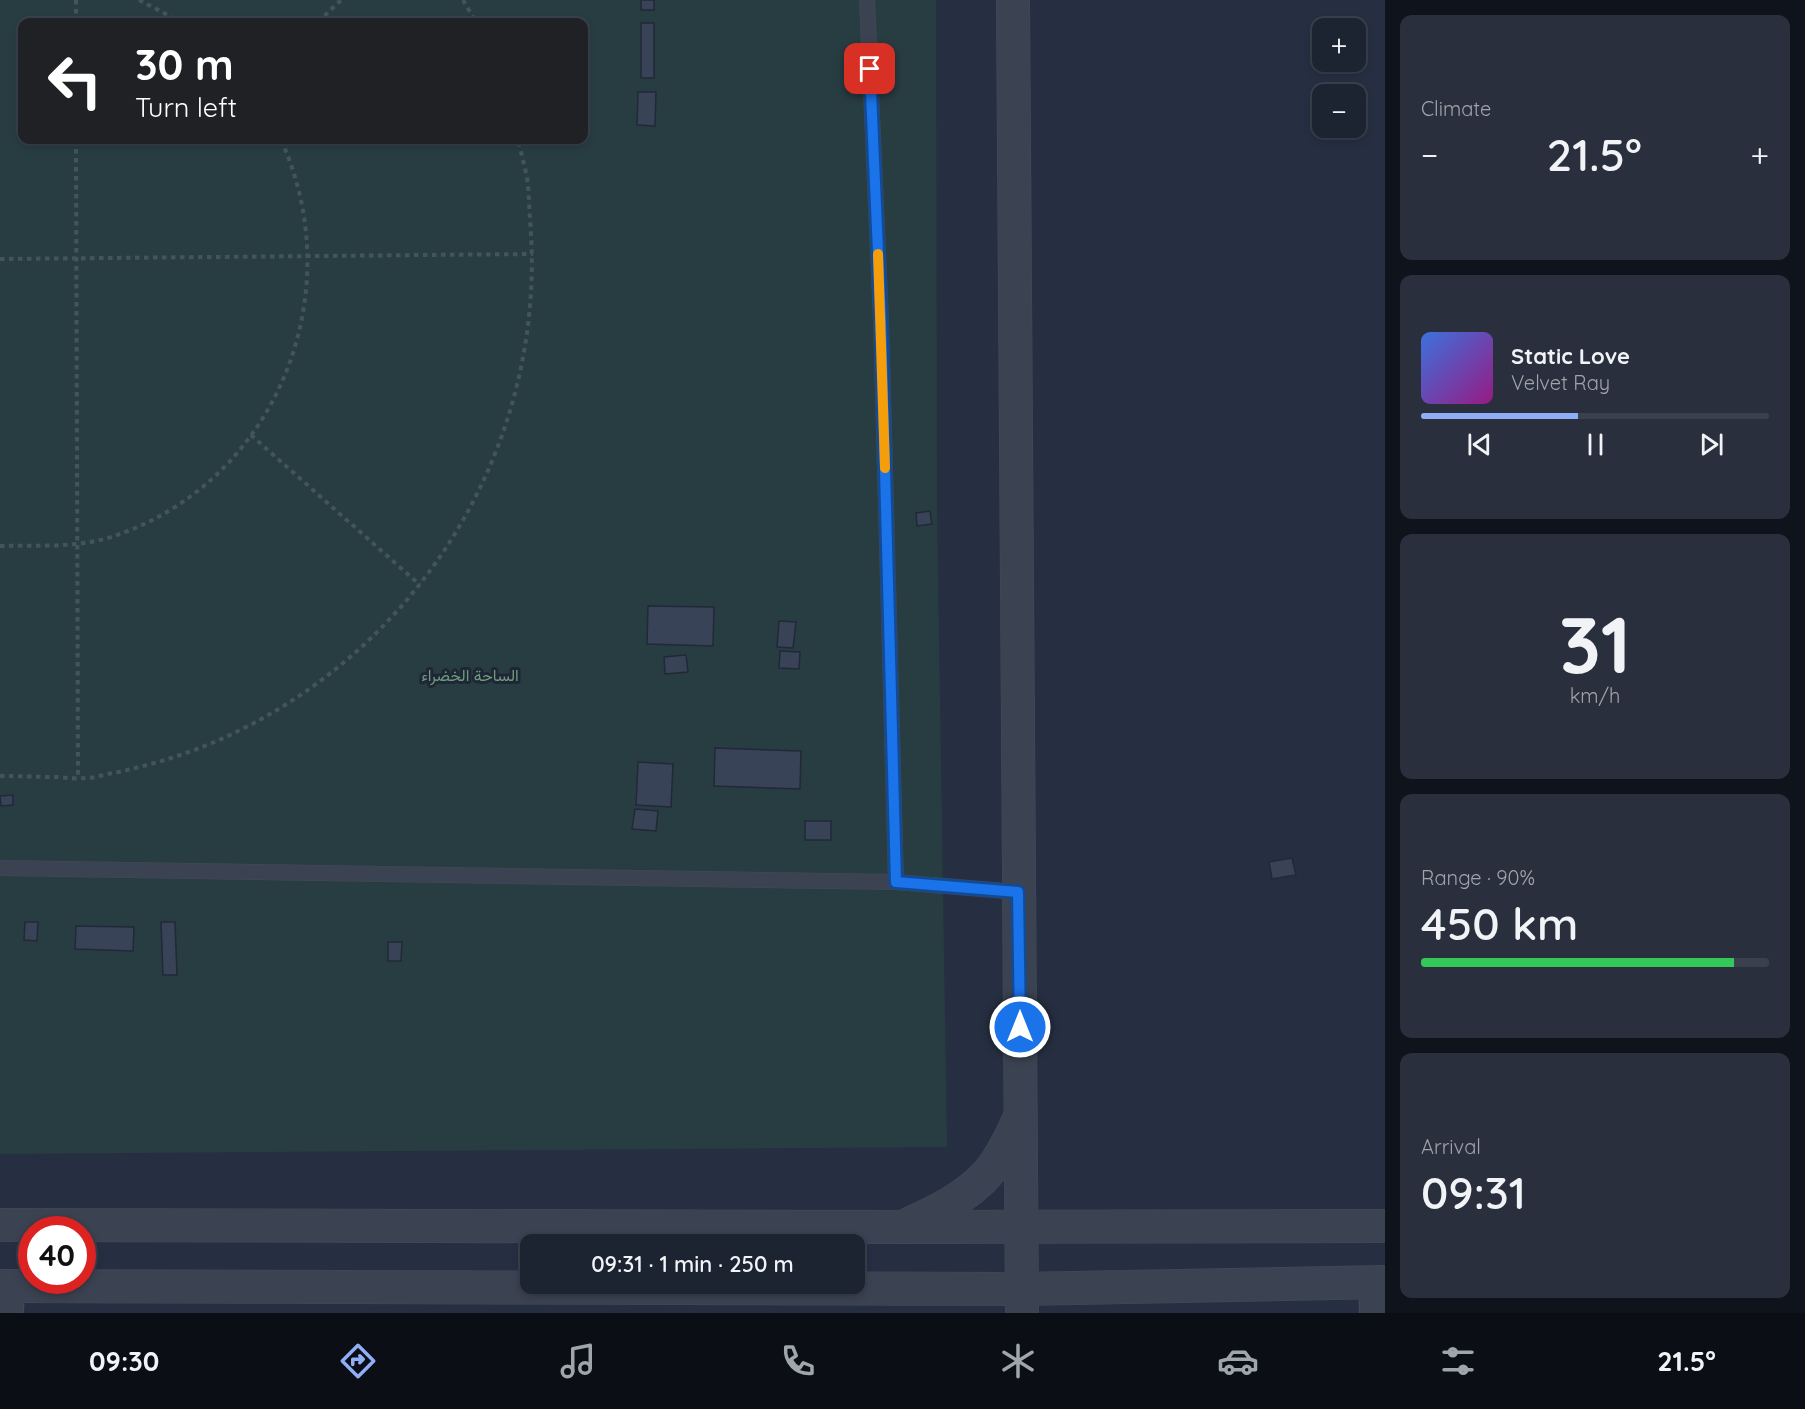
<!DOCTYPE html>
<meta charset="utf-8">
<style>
body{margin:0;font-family:Quicksand,Vazirmatn,sans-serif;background:#292f3d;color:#f1f3f6;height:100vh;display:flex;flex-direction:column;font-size:22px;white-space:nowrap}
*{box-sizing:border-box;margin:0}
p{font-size:20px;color:#a0a4ab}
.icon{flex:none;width:33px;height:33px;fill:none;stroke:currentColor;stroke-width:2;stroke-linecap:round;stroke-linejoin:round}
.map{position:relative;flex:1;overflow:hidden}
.panel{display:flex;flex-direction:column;gap:15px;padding:15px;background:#0f131b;width:420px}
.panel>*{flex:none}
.top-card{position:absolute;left:18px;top:18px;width:570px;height:126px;border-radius:12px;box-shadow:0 3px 9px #0003,0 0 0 2px #3a404d;background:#202124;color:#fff;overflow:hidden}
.fabs{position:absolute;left:1312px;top:18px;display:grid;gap:12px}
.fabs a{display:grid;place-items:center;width:54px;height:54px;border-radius:12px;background:#1c2331;box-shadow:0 3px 9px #0003,0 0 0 2px #3a404d;font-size:30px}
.speed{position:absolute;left:18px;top:1216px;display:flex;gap:12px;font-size:30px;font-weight:700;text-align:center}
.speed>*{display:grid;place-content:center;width:78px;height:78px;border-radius:50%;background:#1c2331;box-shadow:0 3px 9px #0003,0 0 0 2px #3a404d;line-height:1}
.speed .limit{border:9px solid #d22;background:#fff;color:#111}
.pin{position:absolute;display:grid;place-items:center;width:51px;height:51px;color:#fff;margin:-26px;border-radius:12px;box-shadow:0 3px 9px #0006}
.me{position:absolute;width:66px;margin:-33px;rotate:0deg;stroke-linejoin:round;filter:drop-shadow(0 0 4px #0008)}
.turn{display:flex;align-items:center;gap:21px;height:126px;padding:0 18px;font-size:27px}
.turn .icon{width:78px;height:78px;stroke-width:2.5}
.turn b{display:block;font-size:42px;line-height:51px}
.big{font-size:45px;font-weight:600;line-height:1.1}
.panel .widget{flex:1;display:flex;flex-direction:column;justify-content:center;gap:9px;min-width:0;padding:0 21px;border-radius:12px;background:#292f3d}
.panel .dial{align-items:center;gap:0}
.dial b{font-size:78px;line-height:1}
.song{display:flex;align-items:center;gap:18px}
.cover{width:72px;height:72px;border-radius:9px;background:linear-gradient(135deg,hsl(220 70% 55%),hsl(310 70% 35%))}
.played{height:6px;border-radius:3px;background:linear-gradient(90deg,#90aef7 45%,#3a404d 45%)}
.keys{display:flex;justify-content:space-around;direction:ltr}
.heat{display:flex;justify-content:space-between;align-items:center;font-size:33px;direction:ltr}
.charge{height:9px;border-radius:4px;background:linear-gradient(90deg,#34c759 90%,#3a404d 0)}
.trip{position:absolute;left:520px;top:1234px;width:345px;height:60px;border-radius:12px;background:#1c2331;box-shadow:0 3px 9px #0003,0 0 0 2px #3a404d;font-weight:600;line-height:60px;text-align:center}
.menu{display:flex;height:96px;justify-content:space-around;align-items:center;background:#0b0e14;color:#a0a4ab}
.menu .icon{width:42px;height:42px}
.menu .on{color:#90aef7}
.menu b{font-size:27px;color:#f1f3f6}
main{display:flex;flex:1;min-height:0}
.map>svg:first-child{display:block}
.green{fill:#283d42;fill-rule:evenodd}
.building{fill:#384357;stroke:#212938;stroke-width:1.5}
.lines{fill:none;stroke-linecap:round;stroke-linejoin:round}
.service-casing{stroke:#444b5a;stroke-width:16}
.minor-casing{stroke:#444b5a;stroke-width:32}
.tertiary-casing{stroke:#444b5a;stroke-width:34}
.path{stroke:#42565a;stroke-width:4;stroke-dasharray:4.5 4.5;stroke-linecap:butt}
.service{stroke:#3b4251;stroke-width:15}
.minor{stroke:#3b4251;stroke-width:30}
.tertiary{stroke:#3b4251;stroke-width:33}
.route-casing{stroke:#114b97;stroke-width:15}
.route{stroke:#1a73e8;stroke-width:10}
.slow{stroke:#f59e0b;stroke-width:10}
.labels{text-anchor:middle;stroke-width:6;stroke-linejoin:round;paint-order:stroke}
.park-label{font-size:16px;fill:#6f9c7d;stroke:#1f2736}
</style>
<main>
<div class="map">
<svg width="1385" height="1313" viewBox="0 0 1385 1313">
<rect width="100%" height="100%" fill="#262f41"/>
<path class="green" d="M 0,0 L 936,0 L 937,514 L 947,1147 L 0,1154 ZM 22,22 L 584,22 L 584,140 L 22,140 Z"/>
<g class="building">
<rect x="641" y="0" width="13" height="10"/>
<rect x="641" y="23" width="13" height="55"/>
<path d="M 638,92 L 656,92 L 655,126 L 637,125 Z"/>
<path d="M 930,511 L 932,524 L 917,526 L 916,513 Z"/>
<path d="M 648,606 L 714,607 L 713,646 L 647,644 Z"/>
<path d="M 779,621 L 796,622 L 793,648 L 777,647 Z"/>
<path d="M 780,651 L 800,652 L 799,669 L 779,668 Z"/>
<path d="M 686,655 L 688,672 L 665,674 L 664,657 Z"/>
<path d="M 715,748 L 801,751 L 800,789 L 714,786 Z"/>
<path d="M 638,762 L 673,764 L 671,807 L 636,805 Z"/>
<path d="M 13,795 L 13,805 L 1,806 L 0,796 Z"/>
<path d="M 635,809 L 658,811 L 656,831 L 632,829 Z"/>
<rect x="805" y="821" width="26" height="19"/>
<path d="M 1292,858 L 1296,875 L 1272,879 L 1269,862 Z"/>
<path d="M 25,922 L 38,922 L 37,941 L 24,940 Z"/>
<path d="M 161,922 L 175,922 L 177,975 L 163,975 Z"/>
<path d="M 76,926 L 134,927 L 133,951 L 75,949 Z"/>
<path d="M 388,942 L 402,942 L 401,961 L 388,961 Z"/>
</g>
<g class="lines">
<defs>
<g id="service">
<path d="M 867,0 L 881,320 L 896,882"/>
<path d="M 0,868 L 896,882 L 1019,892"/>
</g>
<g id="minor">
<path d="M 1374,1282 L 1375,1313"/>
<path d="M 8,1313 L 9,1286"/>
</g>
<g id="tertiary">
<path d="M 1013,0 L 1022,1313"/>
<path d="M 909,1224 C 937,1211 967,1197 988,1173 C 1001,1158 1010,1139 1018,1121"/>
<path d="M 0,1225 L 904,1227 L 1385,1226"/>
<path d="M 0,1286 L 1021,1289 L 1385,1282"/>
</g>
</defs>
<use href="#service" class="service-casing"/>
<use href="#minor" class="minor-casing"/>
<use href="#tertiary" class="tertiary-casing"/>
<g class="path">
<path d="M 76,0 L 76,22"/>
<path d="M 139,0 L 164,13 L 179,22"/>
<path d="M 463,0 L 476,22"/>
<path d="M 318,22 L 341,0"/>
<path d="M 76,140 L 78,778"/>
<path d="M 0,259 L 533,254"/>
<path d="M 251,435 L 420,585"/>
<path d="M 0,546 C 36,545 73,548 108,538 C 275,486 352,295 281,140"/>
<path d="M 0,776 C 19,776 38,777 57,777 C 67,778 77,779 86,778 C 96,778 105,774 114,773 C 155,764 195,752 232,734 C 428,641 548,436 530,220 C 529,206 529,191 527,177 C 524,164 521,152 518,140"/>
</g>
<use href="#service" class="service"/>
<use href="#minor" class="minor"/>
<use href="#tertiary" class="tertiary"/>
</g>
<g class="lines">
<defs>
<path id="route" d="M 870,69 L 881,320 L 896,882 L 1018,892 L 1020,1027"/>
</defs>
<use href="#route" class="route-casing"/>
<use href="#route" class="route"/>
<path class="slow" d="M 878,254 L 885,468"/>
</g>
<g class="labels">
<g class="park-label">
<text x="470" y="681">الساحة الخضراء</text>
</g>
</g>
</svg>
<div class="fabs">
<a>+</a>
<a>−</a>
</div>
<div class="speed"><div class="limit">40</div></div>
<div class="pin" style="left:870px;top:69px;background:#d93025"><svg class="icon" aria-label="arrive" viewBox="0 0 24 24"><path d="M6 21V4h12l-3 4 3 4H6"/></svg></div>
<svg class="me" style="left:1020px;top:1027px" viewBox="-20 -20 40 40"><circle r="17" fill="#1a73e8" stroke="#fff" stroke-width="3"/><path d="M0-11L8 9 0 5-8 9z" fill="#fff"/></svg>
<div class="trip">09:31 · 1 min · 250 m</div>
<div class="top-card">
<div class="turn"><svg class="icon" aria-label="left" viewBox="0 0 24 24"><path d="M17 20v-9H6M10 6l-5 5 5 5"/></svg><div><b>30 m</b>Turn left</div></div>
</div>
</div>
<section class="panel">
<div class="widget"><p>Climate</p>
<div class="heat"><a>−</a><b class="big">21.5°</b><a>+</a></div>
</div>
<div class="widget">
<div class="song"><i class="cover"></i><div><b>Static Love</b><p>Velvet Ray</p></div></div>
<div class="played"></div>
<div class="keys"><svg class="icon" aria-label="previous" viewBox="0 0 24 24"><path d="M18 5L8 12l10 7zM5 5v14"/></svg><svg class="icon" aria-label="pause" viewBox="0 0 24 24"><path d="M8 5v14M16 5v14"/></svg><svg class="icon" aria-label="next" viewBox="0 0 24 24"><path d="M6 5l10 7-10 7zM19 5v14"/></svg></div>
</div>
<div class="widget dial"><b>31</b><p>km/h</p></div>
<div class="widget"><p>Range · 90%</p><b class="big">450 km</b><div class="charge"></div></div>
<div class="widget"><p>Arrival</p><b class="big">09:31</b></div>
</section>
</main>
<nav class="menu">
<b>09:30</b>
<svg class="icon on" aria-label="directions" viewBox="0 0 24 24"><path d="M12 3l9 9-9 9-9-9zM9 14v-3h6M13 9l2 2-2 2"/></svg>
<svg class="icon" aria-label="music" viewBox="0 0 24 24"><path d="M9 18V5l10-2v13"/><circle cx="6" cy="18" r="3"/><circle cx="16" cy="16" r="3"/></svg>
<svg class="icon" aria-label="phone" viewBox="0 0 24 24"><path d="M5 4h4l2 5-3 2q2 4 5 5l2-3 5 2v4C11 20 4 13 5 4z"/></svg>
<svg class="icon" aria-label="climate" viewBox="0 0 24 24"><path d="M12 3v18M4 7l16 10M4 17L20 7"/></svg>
<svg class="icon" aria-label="car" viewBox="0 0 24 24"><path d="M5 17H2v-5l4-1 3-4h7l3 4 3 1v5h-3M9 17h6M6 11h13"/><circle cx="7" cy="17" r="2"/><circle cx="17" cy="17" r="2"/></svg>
<svg class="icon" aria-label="filters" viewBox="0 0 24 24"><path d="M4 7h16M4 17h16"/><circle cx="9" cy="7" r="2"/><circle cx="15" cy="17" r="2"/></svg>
<b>21.5°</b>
</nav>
